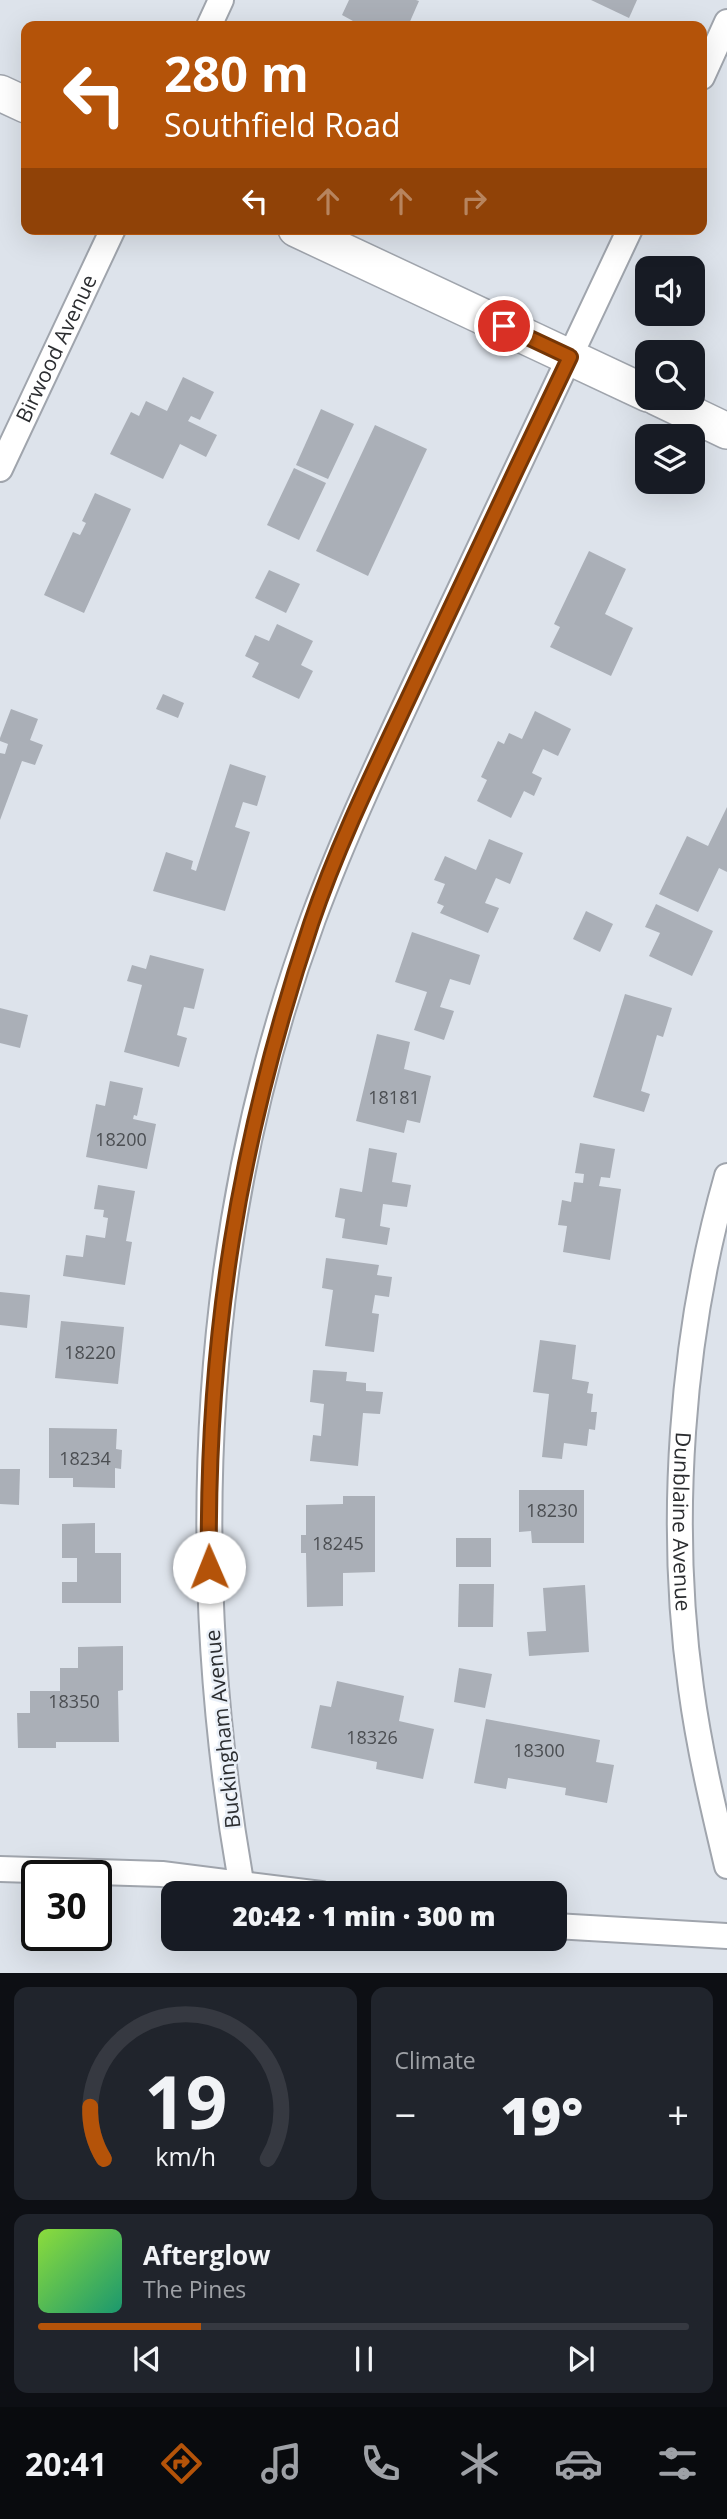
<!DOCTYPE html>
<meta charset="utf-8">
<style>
body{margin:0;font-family:"Open Sans",sans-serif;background:#20242c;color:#f1f3f6;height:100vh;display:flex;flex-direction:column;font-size:26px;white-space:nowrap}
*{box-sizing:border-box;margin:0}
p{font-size:23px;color:#9ea1a6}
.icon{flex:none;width:38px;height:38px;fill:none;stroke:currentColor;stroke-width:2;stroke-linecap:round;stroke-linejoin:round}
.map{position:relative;height:1973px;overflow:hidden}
.panel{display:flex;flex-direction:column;gap:14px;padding:14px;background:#0d0f14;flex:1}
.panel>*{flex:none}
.banner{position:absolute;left:21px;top:21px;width:686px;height:214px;border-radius:14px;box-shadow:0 7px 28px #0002;background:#b45309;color:#fff;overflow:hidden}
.tools{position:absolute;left:635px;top:256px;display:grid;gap:14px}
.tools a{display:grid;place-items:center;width:70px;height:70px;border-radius:14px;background:#171b24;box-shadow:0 7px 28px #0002;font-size:35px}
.speed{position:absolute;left:21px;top:1860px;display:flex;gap:14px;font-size:35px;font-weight:700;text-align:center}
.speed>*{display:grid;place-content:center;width:91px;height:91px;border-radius:50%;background:#171b24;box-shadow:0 7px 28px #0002;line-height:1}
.speed .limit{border:4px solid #111;border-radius:10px;background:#fff;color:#111}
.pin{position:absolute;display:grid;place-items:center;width:60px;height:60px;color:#fff;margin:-30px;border:4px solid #fff;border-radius:50%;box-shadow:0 2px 7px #0007}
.me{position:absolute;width:77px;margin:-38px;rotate:359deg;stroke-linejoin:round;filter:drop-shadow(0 0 5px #0008)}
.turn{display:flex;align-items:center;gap:24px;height:147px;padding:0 28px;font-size:32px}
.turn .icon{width:91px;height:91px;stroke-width:2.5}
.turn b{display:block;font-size:49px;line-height:60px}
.lanes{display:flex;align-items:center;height:66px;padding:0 28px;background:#0003;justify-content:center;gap:35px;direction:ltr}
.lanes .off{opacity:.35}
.big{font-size:52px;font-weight:800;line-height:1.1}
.panel .widget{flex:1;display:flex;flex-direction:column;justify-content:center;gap:10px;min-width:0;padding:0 24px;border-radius:14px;background:#20242c}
.panel .dial{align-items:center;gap:0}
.dial svg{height:182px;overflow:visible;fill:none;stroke:#363941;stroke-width:7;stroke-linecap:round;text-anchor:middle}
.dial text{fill:#f1f3f6;stroke:none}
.song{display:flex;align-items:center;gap:21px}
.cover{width:84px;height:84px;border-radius:10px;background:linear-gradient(135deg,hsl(90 70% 55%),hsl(160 70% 35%))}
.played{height:7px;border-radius:4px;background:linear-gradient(90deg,#b45309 25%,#363941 25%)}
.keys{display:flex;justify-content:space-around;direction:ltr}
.heat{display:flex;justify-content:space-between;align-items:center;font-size:38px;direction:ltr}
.panel .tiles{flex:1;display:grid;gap:14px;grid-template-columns:1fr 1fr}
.widget:last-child{grid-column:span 2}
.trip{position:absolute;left:161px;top:1881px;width:406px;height:70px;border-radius:14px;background:#171b24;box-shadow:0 7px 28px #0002;font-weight:800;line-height:70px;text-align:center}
.tab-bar{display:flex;height:112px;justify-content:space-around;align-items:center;background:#090b0e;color:#9ea1a6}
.tab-bar .icon{width:49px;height:49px}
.tab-bar .selected{color:#b45309}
.tab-bar b{font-size:32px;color:#f1f3f6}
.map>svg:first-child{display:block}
.building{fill:#aaafb7}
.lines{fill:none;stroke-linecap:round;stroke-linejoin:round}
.street-casing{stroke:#a0a5ad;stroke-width:28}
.secondary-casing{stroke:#a0a5ad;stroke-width:38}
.street{stroke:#fff;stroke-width:24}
.secondary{stroke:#fff;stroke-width:35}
.route-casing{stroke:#753606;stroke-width:18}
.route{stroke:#b45309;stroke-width:12}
.labels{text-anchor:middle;stroke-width:5;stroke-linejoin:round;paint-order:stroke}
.number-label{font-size:18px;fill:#4b4e52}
.street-label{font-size:21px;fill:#2b2d30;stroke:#eaf0f8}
</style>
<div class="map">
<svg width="727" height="1973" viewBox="0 0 727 1973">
<rect width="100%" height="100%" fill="#dde3eb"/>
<g class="building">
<path d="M 349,0 L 416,0 L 419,1 L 408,26 L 350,26 L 353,21 L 342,15 Z"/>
<path d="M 591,0 L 637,0 L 629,18 Z"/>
<path d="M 183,377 L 214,392 L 200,420 L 191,416 L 188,421 L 217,435 L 206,457 L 180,444 L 163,479 L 110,454 L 131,412 L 139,416 L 146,401 L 167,411 Z"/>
<path d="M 321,409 L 354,424 L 328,479 L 296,465 Z"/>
<path d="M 375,425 L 427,449 L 368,576 L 316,551 Z"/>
<path d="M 294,468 L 326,483 L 299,540 L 267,525 Z"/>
<path d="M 95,493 L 131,509 L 84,613 L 44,595 L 73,532 L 80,535 L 86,523 L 82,521 Z"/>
<path d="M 589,551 L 626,569 L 605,614 L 633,628 L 611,676 L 550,647 L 560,627 L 554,624 Z"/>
<path d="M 269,570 L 300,584 L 286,613 L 255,598 Z"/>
<path d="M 277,624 L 313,641 L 301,665 L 313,671 L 299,699 L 252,677 L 259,663 L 245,656 L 255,635 L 269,641 Z"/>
<path d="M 163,694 L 184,703 L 178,718 L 156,709 Z"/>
<path d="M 11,709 L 38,719 L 30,740 L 43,745 L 35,765 L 22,761 L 0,820 L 0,753 L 5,754 L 8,744 L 0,741 L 0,738 Z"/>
<path d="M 535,711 L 571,729 L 558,756 L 543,749 L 532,773 L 542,778 L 534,796 L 524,791 L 511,818 L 477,801 L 487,780 L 481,777 L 498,741 L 504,744 L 509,733 L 522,739 Z"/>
<path d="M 230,764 L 266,776 L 257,806 L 243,802 L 235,827 L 250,832 L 225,911 L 153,891 L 166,852 L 193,861 L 191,869 L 196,871 Z"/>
<path d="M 727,807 L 727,872 L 719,868 L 698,912 L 659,894 L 687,836 L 708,846 Z"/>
<path d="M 489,839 L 523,853 L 510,884 L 496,878 L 485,903 L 499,908 L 488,933 L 440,913 L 444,906 L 437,903 L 445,884 L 434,880 L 445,856 L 476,870 Z"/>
<path d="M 656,904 L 713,931 L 692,976 L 649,956 L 660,933 L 645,927 Z"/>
<path d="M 586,911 L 613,924 L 600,952 L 573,939 Z"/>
<path d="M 412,932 L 480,955 L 470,985 L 450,979 L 440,1007 L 454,1011 L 444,1040 L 414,1030 L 427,992 L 395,982 Z"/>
<path d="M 150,955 L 204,969 L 194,1009 L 184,1007 L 177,1035 L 187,1038 L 179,1067 L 124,1052 L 142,985 L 127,981 L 132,965 L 146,969 Z"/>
<path d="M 625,994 L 672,1008 L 663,1037 L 657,1035 L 641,1091 L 650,1094 L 644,1112 L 593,1097 Z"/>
<path d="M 0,1008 L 28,1015 L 20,1048 L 0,1043 Z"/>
<path d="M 377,1034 L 410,1042 L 404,1069 L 431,1076 L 420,1123 L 407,1120 L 404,1133 L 356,1121 Z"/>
<path d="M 110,1081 L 143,1088 L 137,1116 L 134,1115 L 133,1119 L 156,1124 L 147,1169 L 86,1157 L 96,1104 L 105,1106 Z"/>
<path d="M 580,1143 L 615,1149 L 610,1178 L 601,1177 L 599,1186 L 621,1189 L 610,1260 L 563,1252 L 567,1226 L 558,1225 L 562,1200 L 571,1202 L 574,1182 L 583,1183 L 584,1174 L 575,1173 Z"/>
<path d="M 369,1148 L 397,1153 L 392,1182 L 411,1185 L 407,1207 L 383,1204 L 380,1226 L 390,1228 L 387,1245 L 342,1238 L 345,1219 L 335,1217 L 340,1188 L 362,1192 Z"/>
<path d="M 98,1185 L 135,1191 L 126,1241 L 132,1242 L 125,1285 L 63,1276 L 66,1255 L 83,1257 L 86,1235 L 105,1238 L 108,1218 L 103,1217 L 104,1210 L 94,1209 Z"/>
<path d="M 326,1258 L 379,1265 L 377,1275 L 392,1277 L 389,1297 L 375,1295 L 372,1313 L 379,1314 L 374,1352 L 325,1346 L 333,1290 L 322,1288 Z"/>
<path d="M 0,1292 L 30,1295 L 27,1328 L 0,1325 Z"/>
<path d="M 61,1321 L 124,1327 L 118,1384 L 55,1378 Z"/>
<path d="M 540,1340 L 576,1345 L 572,1379 L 589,1382 L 587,1393 L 593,1394 L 591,1412 L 597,1412 L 595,1430 L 589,1429 L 587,1446 L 564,1443 L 562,1459 L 542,1457 L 549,1394 L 533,1392 Z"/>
<path d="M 313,1370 L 347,1372 L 346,1381 L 366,1383 L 366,1391 L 383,1392 L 380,1414 L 363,1413 L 358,1466 L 310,1461 L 313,1435 L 321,1436 L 324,1404 L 310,1402 Z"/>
<path d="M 49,1428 L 117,1429 L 116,1449 L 122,1450 L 121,1469 L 115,1468 L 115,1488 L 73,1487 L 73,1478 L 49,1478 Z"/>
<path d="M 0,1469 L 20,1469 L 19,1505 L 0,1504 Z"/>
<path d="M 519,1490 L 584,1490 L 584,1543 L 532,1543 L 531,1531 L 519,1532 Z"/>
<path d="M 343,1496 L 375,1496 L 375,1572 L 343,1573 L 343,1606 L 307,1607 L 306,1553 L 301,1553 L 301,1535 L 306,1535 L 306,1505 L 343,1504 Z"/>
<path d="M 95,1523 L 95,1553 L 121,1553 L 121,1603 L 62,1603 L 62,1582 L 77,1582 L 77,1558 L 62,1558 L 62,1524 Z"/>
<rect x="456" y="1538" width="35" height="29"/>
<path d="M 459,1584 L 494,1584 L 493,1627 L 458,1627 Z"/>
<path d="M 585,1585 L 589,1652 L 529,1656 L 527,1632 L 546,1631 L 543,1588 Z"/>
<path d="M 123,1646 L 123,1690 L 118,1691 L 119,1742 L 56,1742 L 56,1748 L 18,1748 L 17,1713 L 30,1713 L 30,1691 L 60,1691 L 60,1668 L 78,1668 L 78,1647 Z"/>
<path d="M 459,1668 L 492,1674 L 485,1708 L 454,1702 Z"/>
<path d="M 337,1681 L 404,1696 L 399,1721 L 434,1729 L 423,1779 L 376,1769 L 377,1762 L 311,1748 L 320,1705 L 331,1707 Z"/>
<path d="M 486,1719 L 600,1740 L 596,1762 L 614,1765 L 607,1803 L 565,1795 L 566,1788 L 508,1778 L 506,1789 L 474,1783 Z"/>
</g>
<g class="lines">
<defs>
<g id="street">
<path d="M 209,26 L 221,0"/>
<path d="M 702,77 L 727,22"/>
<path id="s1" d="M 0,469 L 113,229"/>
<path id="s2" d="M 727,1176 C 681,1336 668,1524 691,1688 C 699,1748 713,1807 727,1866"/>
<path d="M 0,1869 L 162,1874 L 321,1894"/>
<path d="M 241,1882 C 185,1561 200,1226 313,919 C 347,828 388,742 429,655 C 495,513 564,372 630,229"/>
<path d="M 555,1926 L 727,1936"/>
</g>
<g id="secondary">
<path d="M 0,93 L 26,105"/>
<path d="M 296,229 L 648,394"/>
<path d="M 656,397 L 727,431"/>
</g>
</defs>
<use href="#street" class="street-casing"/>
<use href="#secondary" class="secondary-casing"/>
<use href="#street" class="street"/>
<use href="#secondary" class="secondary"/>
</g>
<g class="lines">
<defs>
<path id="route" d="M 209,1567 C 206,1338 239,1140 311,924 C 339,841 379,761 416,682 C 467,574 518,465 570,357 L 504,326"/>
</defs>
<use href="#route" class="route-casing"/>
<use href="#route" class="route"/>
</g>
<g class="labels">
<g class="number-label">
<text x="394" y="1104">18181</text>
<text x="121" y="1146">18200</text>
<text x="90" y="1359">18220</text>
<text x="85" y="1465">18234</text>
<text x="552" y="1517">18230</text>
<text x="338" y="1550">18245</text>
<text x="74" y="1708">18350</text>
<text x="372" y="1744">18326</text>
<text x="539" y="1757">18300</text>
</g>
<g class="street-label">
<text dy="7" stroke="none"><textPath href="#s1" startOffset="133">Birwood Avenue</textPath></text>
<text dy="7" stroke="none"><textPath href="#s2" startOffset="350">Dunblaine Avenue</textPath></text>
<text transform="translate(223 1729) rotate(-96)" y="7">Buckingham Avenue</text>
</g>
</g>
</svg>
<div class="tools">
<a><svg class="icon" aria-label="sound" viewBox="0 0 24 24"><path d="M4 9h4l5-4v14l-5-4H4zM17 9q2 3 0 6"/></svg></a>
<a><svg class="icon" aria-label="search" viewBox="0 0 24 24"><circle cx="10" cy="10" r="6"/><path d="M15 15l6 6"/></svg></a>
<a><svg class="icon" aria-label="layers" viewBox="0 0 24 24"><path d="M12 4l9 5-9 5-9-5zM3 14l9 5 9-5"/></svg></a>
</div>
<div class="speed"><div class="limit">30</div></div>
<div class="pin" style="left:504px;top:326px;background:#d93025"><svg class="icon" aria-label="arrive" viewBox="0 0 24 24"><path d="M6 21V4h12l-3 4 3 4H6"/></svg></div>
<svg class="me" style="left:209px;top:1567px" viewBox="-20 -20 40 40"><circle r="19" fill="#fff"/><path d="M0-13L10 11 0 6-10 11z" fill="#b45309"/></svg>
<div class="trip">20:42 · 1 min · 300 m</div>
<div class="banner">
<div class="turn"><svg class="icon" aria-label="left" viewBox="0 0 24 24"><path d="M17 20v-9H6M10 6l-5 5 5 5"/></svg><div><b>280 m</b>Southfield Road</div></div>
<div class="lanes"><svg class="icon" aria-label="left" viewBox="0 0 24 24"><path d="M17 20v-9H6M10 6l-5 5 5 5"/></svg><svg class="icon off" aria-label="ahead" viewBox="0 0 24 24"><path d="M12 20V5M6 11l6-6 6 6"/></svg><svg class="icon off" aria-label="ahead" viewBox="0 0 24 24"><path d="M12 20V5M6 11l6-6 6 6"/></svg><svg class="icon off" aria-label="right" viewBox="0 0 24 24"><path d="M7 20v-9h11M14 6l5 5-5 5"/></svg></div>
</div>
</div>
<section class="panel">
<div class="tiles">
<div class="widget dial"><svg viewBox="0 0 100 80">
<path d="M14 69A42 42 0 1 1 86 69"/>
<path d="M14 69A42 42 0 0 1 8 46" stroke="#b45309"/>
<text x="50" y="56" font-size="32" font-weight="700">19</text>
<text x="50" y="72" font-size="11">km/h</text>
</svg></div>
<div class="widget"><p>Climate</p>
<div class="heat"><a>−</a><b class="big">19°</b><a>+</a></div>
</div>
<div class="widget">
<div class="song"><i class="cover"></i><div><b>Afterglow</b><p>The Pines</p></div></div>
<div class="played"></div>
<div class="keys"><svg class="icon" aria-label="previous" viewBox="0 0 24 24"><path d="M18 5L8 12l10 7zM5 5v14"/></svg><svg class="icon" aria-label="pause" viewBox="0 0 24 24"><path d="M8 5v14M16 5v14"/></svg><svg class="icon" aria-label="next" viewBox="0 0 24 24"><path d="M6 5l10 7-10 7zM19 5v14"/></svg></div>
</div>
</div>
</section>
<nav class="tab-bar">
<b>20:41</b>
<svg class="icon selected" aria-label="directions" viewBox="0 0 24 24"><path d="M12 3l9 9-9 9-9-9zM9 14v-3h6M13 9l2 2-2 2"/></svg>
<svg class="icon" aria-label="music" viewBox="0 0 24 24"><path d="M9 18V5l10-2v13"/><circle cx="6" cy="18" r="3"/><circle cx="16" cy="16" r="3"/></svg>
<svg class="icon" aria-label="phone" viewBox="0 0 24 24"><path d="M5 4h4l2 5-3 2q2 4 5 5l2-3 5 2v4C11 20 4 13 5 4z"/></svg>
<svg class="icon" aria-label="climate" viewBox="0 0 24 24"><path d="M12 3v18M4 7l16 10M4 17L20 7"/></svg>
<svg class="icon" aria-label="car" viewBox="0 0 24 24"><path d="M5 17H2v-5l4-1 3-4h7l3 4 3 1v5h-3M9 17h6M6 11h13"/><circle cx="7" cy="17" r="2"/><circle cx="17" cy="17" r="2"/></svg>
<svg class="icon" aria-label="filters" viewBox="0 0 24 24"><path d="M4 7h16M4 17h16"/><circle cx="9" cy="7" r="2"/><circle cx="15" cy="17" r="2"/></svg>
</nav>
